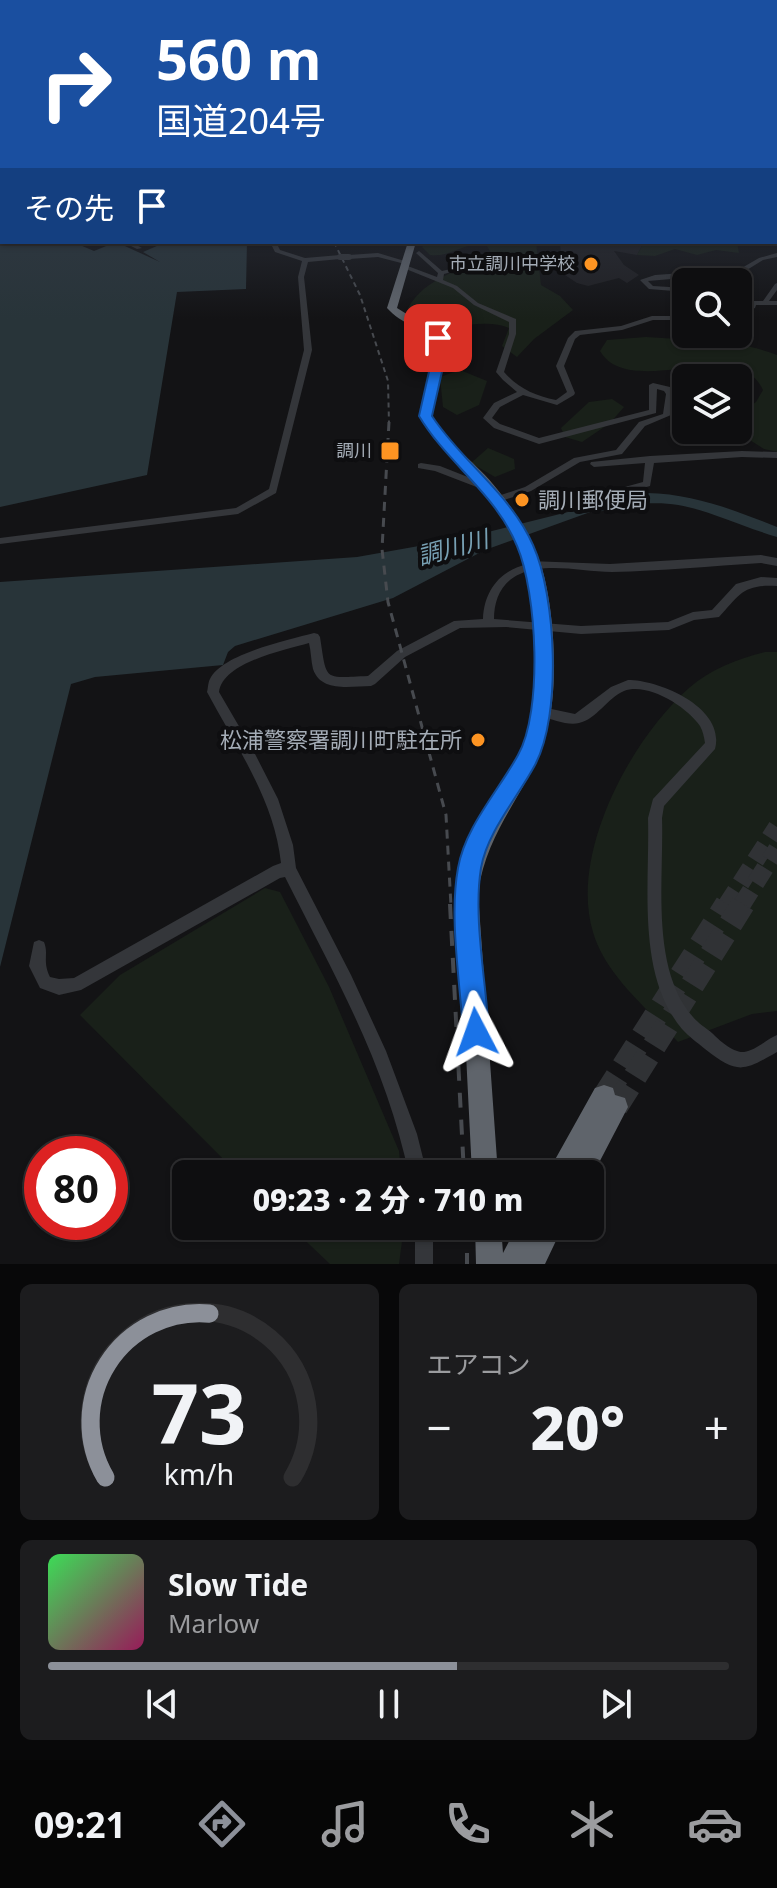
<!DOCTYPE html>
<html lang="ja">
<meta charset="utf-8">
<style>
body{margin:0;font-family:"Noto Sans","Noto Sans JP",sans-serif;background:#1c1c1e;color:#f1f3f6;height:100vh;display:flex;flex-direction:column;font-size:30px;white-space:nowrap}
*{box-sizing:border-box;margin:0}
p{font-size:26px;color:#9b9c9f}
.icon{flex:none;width:44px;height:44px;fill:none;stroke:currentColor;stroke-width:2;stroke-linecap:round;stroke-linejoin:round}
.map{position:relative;height:1264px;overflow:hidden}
.details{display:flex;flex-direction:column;gap:20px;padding:20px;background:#080809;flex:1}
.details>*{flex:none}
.hud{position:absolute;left:0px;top:0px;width:778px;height:244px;box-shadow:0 2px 6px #0004,0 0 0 2px #2e2e30;background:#1a4fa0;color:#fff;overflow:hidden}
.tools{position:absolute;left:672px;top:268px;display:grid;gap:16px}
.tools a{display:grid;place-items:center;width:80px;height:80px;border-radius:12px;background:#0e0e10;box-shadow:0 2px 6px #0004,0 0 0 2px #2e2e30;font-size:40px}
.speed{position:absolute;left:24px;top:1136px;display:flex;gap:16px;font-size:40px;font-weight:700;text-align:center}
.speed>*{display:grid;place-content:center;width:104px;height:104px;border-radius:50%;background:#0e0e10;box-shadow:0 2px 6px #0004,0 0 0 2px #2e2e30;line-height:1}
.speed .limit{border:12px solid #d22;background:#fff;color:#111}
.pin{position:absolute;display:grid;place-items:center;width:68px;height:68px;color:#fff;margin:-34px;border-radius:16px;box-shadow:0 4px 12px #0006}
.me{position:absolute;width:88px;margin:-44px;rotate:356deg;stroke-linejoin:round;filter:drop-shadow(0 0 6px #0008)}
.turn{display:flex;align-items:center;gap:28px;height:168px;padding:0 24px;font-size:36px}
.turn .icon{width:104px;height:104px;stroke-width:2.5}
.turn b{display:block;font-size:56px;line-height:68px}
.then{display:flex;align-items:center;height:76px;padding:0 24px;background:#0003;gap:16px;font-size:30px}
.big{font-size:60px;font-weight:800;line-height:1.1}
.details .card{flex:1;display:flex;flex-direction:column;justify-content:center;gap:12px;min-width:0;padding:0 28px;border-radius:12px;background:#1c1c1e}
.details .dial{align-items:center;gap:0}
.dial svg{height:208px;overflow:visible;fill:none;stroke:#2e2e30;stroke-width:7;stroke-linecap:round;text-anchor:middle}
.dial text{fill:#f1f3f6;stroke:none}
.song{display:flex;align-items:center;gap:24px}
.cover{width:96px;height:96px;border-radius:12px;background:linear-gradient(135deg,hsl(130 70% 55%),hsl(330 70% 35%))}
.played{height:8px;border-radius:4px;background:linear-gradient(90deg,#8c9099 60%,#2e2e30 60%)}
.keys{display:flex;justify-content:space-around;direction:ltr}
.heat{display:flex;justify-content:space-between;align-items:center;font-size:44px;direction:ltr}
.details .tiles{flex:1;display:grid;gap:20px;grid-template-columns:1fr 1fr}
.card:last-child{grid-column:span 2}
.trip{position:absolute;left:172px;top:1160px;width:432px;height:80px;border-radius:12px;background:#0e0e10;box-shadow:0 2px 6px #0004,0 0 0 2px #2e2e30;font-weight:800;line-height:80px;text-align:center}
.tab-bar{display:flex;height:128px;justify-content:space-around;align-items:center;background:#060606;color:#9b9c9f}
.tab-bar .icon{width:56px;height:56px}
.tab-bar .current{color:#8c9099}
.tab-bar b{font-size:36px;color:#f1f3f6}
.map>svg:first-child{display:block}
.built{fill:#1f1f22}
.green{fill:#192019}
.water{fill:#283439}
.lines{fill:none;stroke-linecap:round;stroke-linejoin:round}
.river{fill:#283439;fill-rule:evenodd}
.highway-tunnel-far1{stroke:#303235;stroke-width:18;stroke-dasharray:18 9;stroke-linecap:butt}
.highway-tunnel{stroke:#303235;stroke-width:24;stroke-dasharray:24 12;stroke-linecap:butt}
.minor{fill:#34363a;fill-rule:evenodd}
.highway{fill:#5f646b;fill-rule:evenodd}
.rail-far2{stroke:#474a4f;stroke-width:2;stroke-dasharray:5 4;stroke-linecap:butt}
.rail-far1{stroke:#474a4f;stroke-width:3;stroke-dasharray:9 7;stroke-linecap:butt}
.rail{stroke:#474a4f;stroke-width:4;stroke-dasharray:15 12;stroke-linecap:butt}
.minor-bridge{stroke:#34363a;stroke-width:6}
.route{fill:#1a73e8;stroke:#114b97;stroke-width:2}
.poi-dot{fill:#fd9422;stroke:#0e0e10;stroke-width:3}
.labels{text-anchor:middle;stroke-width:8;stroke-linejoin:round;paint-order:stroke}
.far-poi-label{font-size:18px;fill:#a4acb6;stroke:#0e0e10;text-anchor:end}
.poi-label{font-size:22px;fill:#a4acb6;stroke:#0e0e10;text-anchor:start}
.water-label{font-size:24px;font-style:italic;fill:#78a1b4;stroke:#0e0e10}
</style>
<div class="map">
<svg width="777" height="1264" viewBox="0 0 777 1264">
<rect width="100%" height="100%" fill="#131315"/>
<path class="built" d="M 560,242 L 644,242 L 637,255 L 614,251 L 624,265 L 639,275 L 627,283 L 619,278 L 588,286 L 577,283 L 562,273 L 557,263 L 561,258 Z"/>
<g class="green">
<path d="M 426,242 L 536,242 L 541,285 L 560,296 L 573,310 L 534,339 L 517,357 L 502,346 L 509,328 C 478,314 432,343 408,308 C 426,276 462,272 491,253 L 487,246 C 467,239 451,258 430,255 L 422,247 Z"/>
<path d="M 644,242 L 737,242 L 739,253 L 716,250 L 697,255 L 675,249 L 655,256 L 637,255 Z"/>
<path d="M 646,337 C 696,341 729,337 777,355 L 777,452 L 764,449 L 734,430 L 738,430 L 738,414 L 756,402 L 763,390 C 738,335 629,401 600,351 L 607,340 Z"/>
<path d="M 460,370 L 487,381 L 479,405 L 457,415 L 443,407 L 440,377 Z"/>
<path d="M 612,399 L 624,407 L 610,423 L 582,442 L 565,437 L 561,428 L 589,402 Z"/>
<path d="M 488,448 L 514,459 L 515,469 L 495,477 L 471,463 Z"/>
<path d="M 765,652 L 777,652 L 777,1011 L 752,1014 L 678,1042 C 649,1010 605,975 593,932 C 569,854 631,739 689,688 C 711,669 737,659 765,652 Z"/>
<path d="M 265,888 L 280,892 L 329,987 L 399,1151 L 401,1174 L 238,1174 L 80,1015 L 120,975 Z"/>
<path d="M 290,1226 L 404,1226 L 399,1264 L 330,1264 Z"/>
</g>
<g class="water">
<path d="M 0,142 L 2,242 L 73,242 L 94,251 L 116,242 L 160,262 L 143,252 L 166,242 L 247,242 L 246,289 L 177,292 L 147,475 L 0,507 Z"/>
<path d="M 616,500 L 618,502 L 485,550 L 393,598 L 235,646 L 228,652 L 223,665 L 95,677 L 71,684 L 0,967 L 0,582 L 357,557 L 464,538 Z"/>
</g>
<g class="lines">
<path class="river" d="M 647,493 C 694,494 734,510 777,527 L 777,537 C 702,514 681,490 598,512 L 591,507 L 593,504 Z"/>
<g class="highway-tunnel-far1">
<path d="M 726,906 L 777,827"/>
<path d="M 741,906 L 777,849"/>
</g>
<g class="highway-tunnel">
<path d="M 604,1097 L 727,904"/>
<path d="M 616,1107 L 743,904"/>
</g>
<g class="minor">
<rect x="776" y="216" width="1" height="4"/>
<path d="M 123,242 L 131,242 L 142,248 L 137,249 Z"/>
<path d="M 270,242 L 276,242 L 280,250 L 305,258 L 340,255 L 343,257 L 340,259 L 308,262 L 304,277 L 312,350 L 276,493 L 238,514 L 0,544 L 0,538 L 236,508 L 269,489 L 304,350 L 298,277 L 302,261 L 275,252 Z"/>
<path d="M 419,251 L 442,271 L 472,264 L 472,266 L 444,274 L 443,280 L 457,286 L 478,303 L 516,319 L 516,334 L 504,372 C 518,388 535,396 556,400 L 567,392 L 556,366 L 568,338 L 575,331 L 621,326 L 652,316 L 686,316 L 686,320 L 653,320 L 622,330 L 580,335 L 575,339 L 564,366 L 575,393 L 574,395 L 557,405 L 523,395 L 500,407 L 492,418 L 500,424 L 539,438 L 649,410 L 649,385 L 653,383 L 670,387 L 674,394 L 671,415 L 645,426 L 622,454 L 580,462 L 531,491 L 501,501 L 495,501 L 495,497 L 525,487 L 574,458 L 616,450 L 639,422 L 663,414 L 666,394 L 664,391 L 657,389 L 656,413 L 539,444 L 494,428 L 483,418 L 494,403 L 517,392 L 503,380 L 496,372 L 509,334 L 509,322 L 474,305 L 453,288 L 401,267 L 401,265 L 405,265 L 437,277 L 438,273 L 416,253 Z"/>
<path d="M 378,253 L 408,262 L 405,264 L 378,257 L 349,259 L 346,257 L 349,255 Z"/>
<path d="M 777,253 L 777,257 L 763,260 L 742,273 L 648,281 L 653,286 L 686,288 L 686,292 L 649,289 L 640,280 L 655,275 L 740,269 L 759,258 Z"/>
<path d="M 777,283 L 777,290 L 769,301 L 777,301 L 777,305 L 756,305 L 755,308 L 738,315 L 738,311 L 749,306 L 749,304 L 738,301 L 738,297 L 752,301 L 763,301 L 775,284 Z"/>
<path d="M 742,451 L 777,452 L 777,458 L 742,457 L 654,463 L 650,486 L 558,511 L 553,508 L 555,506 L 643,482 L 645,463 L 594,467 L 590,464 L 591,462 L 650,456 Z"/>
<path d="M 421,463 L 440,466 L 493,487 L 495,489 L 490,492 L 487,491 L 435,471 L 418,468 L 418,464 Z"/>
<path d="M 761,555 L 777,558 L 777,566 L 761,563 C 711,566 662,571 612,572 C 582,572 548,562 520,574 C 501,582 494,600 494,619 L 581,626 L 668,622 L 693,612 L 712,610 L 736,584 L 761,577 L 777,578 L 777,586 C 743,584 740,594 719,617 L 694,620 L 669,630 L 581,634 L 506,627 L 460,628 L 405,657 L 375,684 L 371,686 C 351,686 321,693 313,669 C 311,661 311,651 309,643 C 285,650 223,662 219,692 L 254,752 L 278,799 L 293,845 L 296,868 L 351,975 L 386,1051 L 417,1134 L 427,1174 L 409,1174 C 403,1148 396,1122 387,1096 C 361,1020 321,949 285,877 L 280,878 L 81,990 L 59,995 L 40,988 L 29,966 L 34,942 L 39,940 L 44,942 C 49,954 42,961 50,977 L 59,979 L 74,978 L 273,866 L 281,863 C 274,799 237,748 207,692 C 208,689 208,682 210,679 C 222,654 288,640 314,633 L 318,634 L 320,637 C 327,682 323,678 368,676 L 397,651 L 454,621 L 483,619 C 484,591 500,570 528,564 L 529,561 L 610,564 Z"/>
<path d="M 628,680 C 660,680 726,708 715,749 L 664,806 L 662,818 C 664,879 650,968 693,1017 C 698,1023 706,1028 712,1033 C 719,1040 733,1053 744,1052 C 755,1051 767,1039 777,1035 L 777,1052 C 744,1071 738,1075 705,1049 C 698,1043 688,1036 682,1029 C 636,974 650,884 648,818 L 653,799 L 705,743 C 704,737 703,731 700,726 C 687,707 648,682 624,691 C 607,698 597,719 579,723 C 568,726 552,719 542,717 L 538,716 L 536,712 L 538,708 L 542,707 L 575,714 L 611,687 Z"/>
<rect x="415" y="1226" width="18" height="38"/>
</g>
<g class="highway">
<path d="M 408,242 L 416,242 L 397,308 L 434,331 L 446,345 L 432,416 C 448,445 477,463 497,489 C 514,510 531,535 540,562 C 555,607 560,692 545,737 C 527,795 487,828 478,893 L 498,1174 L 472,1174 L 458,893 C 462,862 473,835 489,808 C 502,785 518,763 527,738 C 542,697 538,606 526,563 C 518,538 503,515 487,494 C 466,467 436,447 420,416 L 436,345 C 423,328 401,324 387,308 Z"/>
<path d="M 604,1085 L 613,1088 L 615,1095 L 625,1098 L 628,1107 L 590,1180 L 590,1174 L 547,1174 L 595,1088 Z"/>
<path d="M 475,1226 L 501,1226 L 503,1253 L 517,1226 L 563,1226 L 545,1264 L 476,1264 Z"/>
</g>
<path class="rail-far2" d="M 334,242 L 360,295 L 388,381 L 389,424"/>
<path class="rail-far1" d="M 389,422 L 382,549 L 388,602 L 446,815 L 451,906"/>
<g class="rail">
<path d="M 450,904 L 464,1174"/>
<path d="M 467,1226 L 467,1264"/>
</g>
<path class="minor-bridge" d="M 340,257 L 349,257"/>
</g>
<linearGradient id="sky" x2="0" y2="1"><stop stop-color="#0a0a0c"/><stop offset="0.45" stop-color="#333946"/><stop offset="1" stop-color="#333946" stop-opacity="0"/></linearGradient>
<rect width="777" height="319" fill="url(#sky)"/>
<path class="route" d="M 438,334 L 448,345 L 432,416 C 462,462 510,493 533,545 C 556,596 562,715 535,765 C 518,797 487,832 481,868 C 473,917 486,982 489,1032 L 486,1042 L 476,1045 L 467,1042 L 463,1032 C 460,981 449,917 458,868 C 465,827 499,790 518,755 C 543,711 537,593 517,546 C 496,494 447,463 419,416 L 435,345 L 432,338 Z"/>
<g class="poi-dot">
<circle cx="591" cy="264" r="8"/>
<rect x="380" y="441" width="20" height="20" rx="4"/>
<circle cx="522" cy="500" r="8"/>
<circle cx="478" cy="740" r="8"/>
</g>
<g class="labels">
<g class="far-poi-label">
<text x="575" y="270">市立調川中学校</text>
<text x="372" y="457">調川</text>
</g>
<g class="poi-label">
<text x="538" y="508">調川郵便局</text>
<text x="462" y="748" text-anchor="end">松浦警察署調川町駐在所</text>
</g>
<g class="water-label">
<text transform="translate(453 548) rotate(-15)" y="8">調川川</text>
</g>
</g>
</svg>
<div class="tools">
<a><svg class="icon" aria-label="search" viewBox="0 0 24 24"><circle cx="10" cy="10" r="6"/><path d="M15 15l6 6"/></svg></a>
<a><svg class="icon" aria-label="layers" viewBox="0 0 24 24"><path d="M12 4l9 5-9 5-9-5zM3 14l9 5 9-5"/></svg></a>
</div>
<div class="speed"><div class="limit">80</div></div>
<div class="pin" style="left:438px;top:338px;background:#d93025"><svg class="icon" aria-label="arrive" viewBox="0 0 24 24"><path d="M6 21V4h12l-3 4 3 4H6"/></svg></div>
<svg class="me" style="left:476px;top:1032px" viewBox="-20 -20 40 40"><path d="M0-17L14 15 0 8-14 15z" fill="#1a73e8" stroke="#fff" stroke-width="4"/></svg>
<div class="trip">09:23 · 2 分 · 710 m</div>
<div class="hud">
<div class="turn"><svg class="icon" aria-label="right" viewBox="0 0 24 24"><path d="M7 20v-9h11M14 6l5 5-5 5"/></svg><div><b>560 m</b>国道204号</div></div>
<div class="then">その先<svg class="icon" aria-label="arrive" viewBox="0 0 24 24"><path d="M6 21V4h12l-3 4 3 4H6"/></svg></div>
</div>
</div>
<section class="details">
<div class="tiles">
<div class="card dial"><svg viewBox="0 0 100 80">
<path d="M14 69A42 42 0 1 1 86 69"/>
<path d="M14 69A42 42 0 0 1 54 6" stroke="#8c9099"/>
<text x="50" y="56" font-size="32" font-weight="700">73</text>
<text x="50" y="72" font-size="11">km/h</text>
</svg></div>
<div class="card"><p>エアコン</p>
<div class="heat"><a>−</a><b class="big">20°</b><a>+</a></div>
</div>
<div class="card">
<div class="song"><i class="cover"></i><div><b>Slow Tide</b><p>Marlow</p></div></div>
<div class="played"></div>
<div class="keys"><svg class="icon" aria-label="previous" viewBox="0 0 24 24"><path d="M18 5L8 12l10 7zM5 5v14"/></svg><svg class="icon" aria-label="pause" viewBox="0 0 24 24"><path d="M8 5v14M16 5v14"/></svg><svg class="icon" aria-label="next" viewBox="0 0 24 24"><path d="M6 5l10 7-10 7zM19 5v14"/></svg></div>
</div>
</div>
</section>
<nav class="tab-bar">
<b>09:21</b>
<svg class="icon current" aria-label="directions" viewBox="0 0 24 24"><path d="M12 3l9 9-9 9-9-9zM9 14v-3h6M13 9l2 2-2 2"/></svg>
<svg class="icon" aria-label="music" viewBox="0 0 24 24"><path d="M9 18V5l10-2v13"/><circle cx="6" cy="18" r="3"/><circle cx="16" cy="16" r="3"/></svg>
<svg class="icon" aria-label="phone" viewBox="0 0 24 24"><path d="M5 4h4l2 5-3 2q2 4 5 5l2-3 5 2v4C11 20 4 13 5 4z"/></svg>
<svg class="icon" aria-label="climate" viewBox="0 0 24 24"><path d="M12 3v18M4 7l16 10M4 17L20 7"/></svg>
<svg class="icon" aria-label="car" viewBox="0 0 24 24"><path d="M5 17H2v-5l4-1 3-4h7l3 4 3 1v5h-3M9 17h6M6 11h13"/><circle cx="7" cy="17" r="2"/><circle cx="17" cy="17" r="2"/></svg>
</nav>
